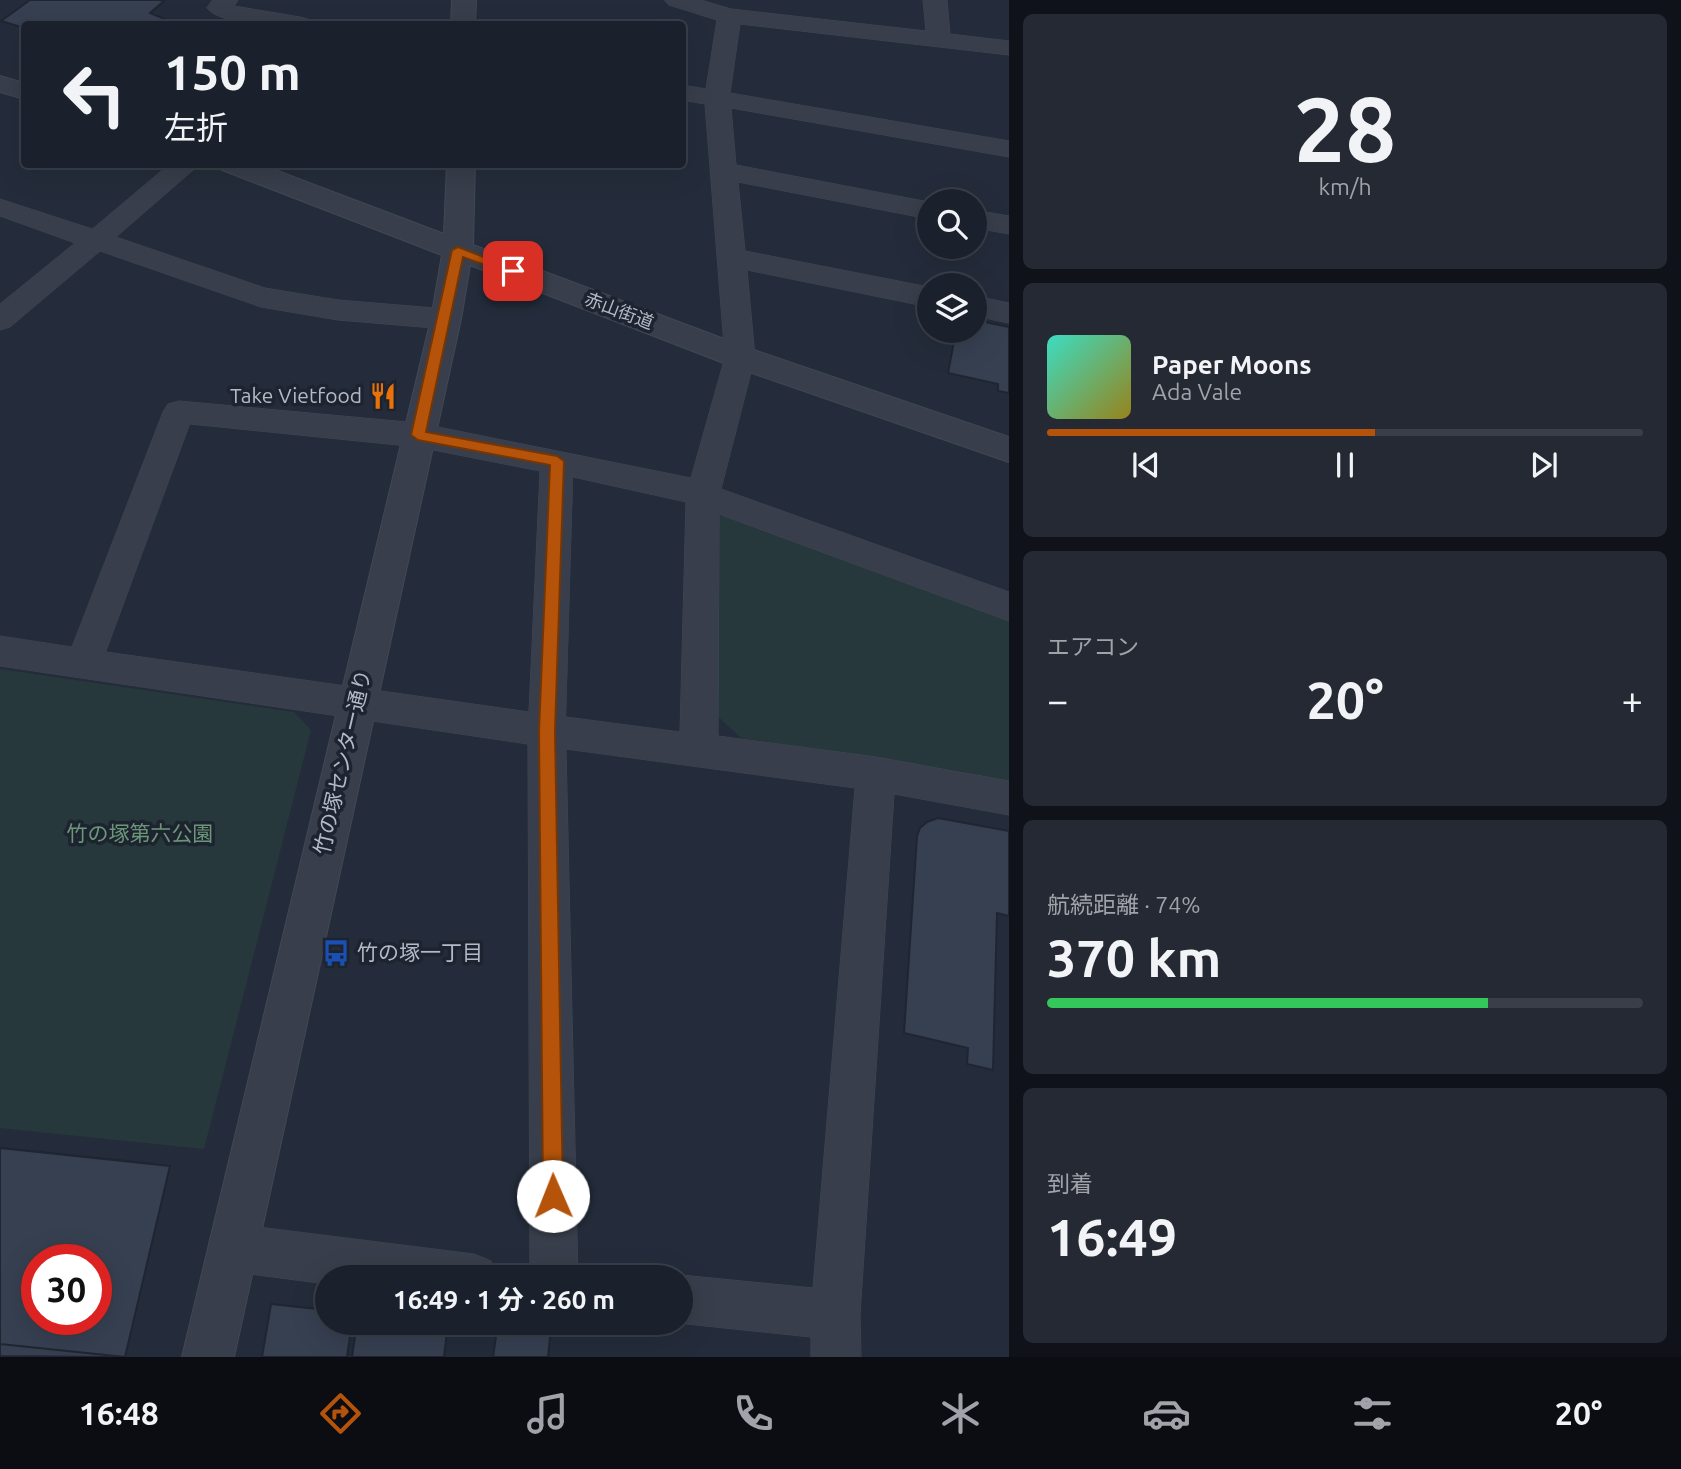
<!DOCTYPE html>
<html lang="ja">
<meta charset="utf-8">
<style>
body{margin:0;font-family:Ubuntu,"Noto Sans JP",sans-serif;background:#242934;color:#f1f3f6;height:100vh;display:flex;flex-direction:column;font-size:26px;white-space:nowrap}
*{box-sizing:border-box;margin:0}
p{font-size:23px;color:#a0a3a9}
.icon{flex:none;width:38px;height:38px;fill:none;stroke:currentColor;stroke-width:2;stroke-linecap:round;stroke-linejoin:round}
.map{position:relative;flex:1;overflow:hidden}
.panel{display:flex;flex-direction:column;gap:14px;padding:14px;background:#0f1218;width:672px}
.panel>*{flex:none}
.guide{position:absolute;left:21px;top:21px;width:665px;height:147px;border-radius:7px;box-shadow:0 7px 28px #0002,0 0 0 2px #393e48;background:#1b212c;color:#f1f3f6;overflow:hidden}
.controls{position:absolute;left:917px;top:189px;display:grid;gap:14px}
.controls a{display:grid;place-items:center;width:70px;height:70px;border-radius:50%;background:#1b212c;box-shadow:0 7px 28px #0002,0 0 0 2px #393e48;font-size:35px}
.speed{position:absolute;left:21px;top:1244px;display:flex;gap:14px;font-size:35px;font-weight:700;text-align:center}
.speed>*{display:grid;place-content:center;width:91px;height:91px;border-radius:50%;background:#1b212c;box-shadow:0 7px 28px #0002,0 0 0 2px #393e48;line-height:1}
.speed .limit{border:10px solid #d22;background:#fff;color:#111}
.pin{position:absolute;display:grid;place-items:center;width:60px;height:60px;color:#fff;margin:-30px;border-radius:14px;box-shadow:0 4px 10px #0006}
.me{position:absolute;width:77px;margin:-38px;rotate:359deg;stroke-linejoin:round;filter:drop-shadow(0 0 5px #0008)}
.turn{display:flex;align-items:center;gap:24px;height:147px;padding:0 28px;font-size:32px}
.turn .icon{width:91px;height:91px;stroke-width:2.5}
.turn b{display:block;font-size:49px;line-height:60px}
.big{font-size:52px;font-weight:700;line-height:1.1}
.panel .card{flex:1;display:flex;flex-direction:column;justify-content:center;gap:10px;min-width:0;padding:0 24px;border-radius:10px;background:#242934}
.panel .dial{align-items:center;gap:0}
.dial b{font-size:91px;line-height:1}
.song{display:flex;align-items:center;gap:21px}
.cover{width:84px;height:84px;border-radius:10px;background:linear-gradient(135deg,hsl(170 70% 55%),hsl(50 70% 35%))}
.played{height:7px;border-radius:4px;background:linear-gradient(90deg,#b45309 55%,#393e48 55%)}
.keys{display:flex;justify-content:space-around;direction:ltr}
.heat{display:flex;justify-content:space-between;align-items:center;font-size:38px;direction:ltr}
.charge{height:10px;border-radius:5px;background:linear-gradient(90deg,#34c759 74%,#393e48 0)}
.trip{position:absolute;left:315px;top:1265px;width:378px;height:70px;border-radius:35px;background:#1b212c;box-shadow:0 7px 28px #0002,0 0 0 2px #393e48;font-weight:700;line-height:70px;text-align:center}
.tab-bar{display:flex;height:112px;justify-content:space-around;align-items:center;background:#0b0d12;color:#a0a3a9}
.tab-bar .icon{width:49px;height:49px}
.tab-bar .selected{color:#b45309}
.tab-bar b{font-size:32px;color:#f1f3f6}
main{display:flex;flex:1;min-height:0}
.map>svg:first-child{display:block}
.green{fill:#26383c}
.building{fill:#364051;stroke:#1f2632;stroke-width:2;fill-rule:evenodd}
.lines{fill:none;stroke-linecap:round;stroke-linejoin:round}
.minor-casing{stroke:#414854;stroke-width:1}
.tertiary-casing{stroke:#414854;stroke-width:2}
.minor{fill:#383e4b;fill-rule:evenodd}
.tertiary{fill:#383e4b;fill-rule:evenodd}
.route{fill:#b45309;stroke:#753606;stroke-width:2}
.labels{text-anchor:middle;stroke-width:7;stroke-linejoin:round;paint-order:stroke}
.far-street-label{font-size:18px;fill:#b3b9c7;stroke:#1d2430}
.poi-label{font-size:21px;fill:#b3b9c7;stroke:#1d2430;text-anchor:end}
.street-label{font-size:21px;fill:#b3b9c7;stroke:#1d2430}
.park-label{font-size:21px;fill:#6b9678;stroke:#1d2430}
</style>
<main>
<div class="map">
<svg width="1009" height="1357" viewBox="0 0 1009 1357">
<rect width="100%" height="100%" fill="#242c3b"/>
<g class="green">
<path d="M 729,512 L 1009,615 L 1009,785 L 960,771 L 741,738 L 713,712 L 709,520 Z"/>
<path d="M 0,669 L 294,712 L 311,730 L 204,1149 L 0,1128 Z"/>
</g>
<g class="building">
<path d="M 30,0 L 159,0 L 164,1 L 150,13 L 172,22 L 168,24 L 24,24 L 24,28 L 1,21 Z"/>
<path d="M 975,320 L 1009,327 L 1009,393 L 998,391 L 998,384 L 948,373 L 956,331 L 975,331 Z"/>
<path d="M 938,818 L 1009,831 L 1009,916 L 997,913 L 993,1070 L 967,1064 L 968,1048 L 904,1033 L 917,836 L 920,828 L 927,822 Z"/>
<path d="M 0,1148 L 154,1164 L 107,1357 L 0,1356 ZM 37,1260 L 96,1260 L 96,1320 L 37,1320 Z"/>
<path d="M 0,1148 L 170,1166 L 125,1357 L 0,1344 ZM 37,1260 L 96,1260 L 96,1320 L 37,1320 Z"/>
<path d="M 271,1304 L 327,1310 L 327,1323 L 352,1323 L 347,1357 L 262,1357 Z"/>
<path d="M 357,1323 L 448,1323 L 444,1357 L 352,1357 Z"/>
<path d="M 498,1323 L 525,1323 L 551,1328 L 548,1357 L 493,1357 Z"/>
</g>
<g class="lines">
<defs>
<g id="minor">
<path d="M 213,0 L 238,0 L 234,6 L 300,17 L 308,19 L 312,24 C 290,26 221,27 207,8 Z"/>
<path d="M 665,0 L 701,0 L 731,9 L 926,31 L 923,0 L 947,0 L 950,34 L 1009,41 L 1009,55 L 740,24 L 730,93 L 1009,141 L 1009,157 L 731,108 L 736,165 L 929,202 L 929,219 L 738,182 L 745,251 L 929,287 L 929,307 L 747,270 L 755,357 L 721,489 L 1009,592 L 1009,621 L 719,514 L 718,736 L 876,757 L 1009,781 L 1009,815 L 894,794 L 860,1315 L 861,1357 L 811,1357 L 811,1337 L 677,1323 L 681,1323 L 681,1278 L 676,1278 L 681,1275 L 813,1288 L 855,788 L 566,749 L 578,1278 L 530,1278 L 528,744 L 0,666 L 0,636 L 72,647 L 163,412 L 168,404 L 179,401 L 418,423 L 691,478 L 725,357 L 705,104 L 682,100 L 682,85 L 706,89 L 717,20 L 669,5 ZM 190,424 L 418,447 L 540,471 L 529,712 L 106,652 ZM 573,477 L 686,502 L 680,732 L 566,717 Z"/>
<path d="M 170,164 L 200,164 L 116,237 L 265,288 L 338,300 L 446,309 L 456,312 L 461,319 L 456,326 L 446,329 L 338,320 L 261,307 L 100,251 L 10,327 L 0,330 L 0,304 L 75,243 L 0,216 L 0,199 L 92,229 Z"/>
<path d="M 975,210 L 1009,216 L 1009,234 L 975,228 Z"/>
<path d="M 975,296 L 1009,303 L 1009,323 L 975,316 Z"/>
<path d="M 234,1224 L 474,1254 L 491,1261 L 498,1278 L 327,1278 L 327,1284 L 234,1272 L 217,1265 L 210,1248 L 217,1231 Z"/>
</g>
<g id="tertiary">
<path d="M 452,0 L 476,0 L 475,24 L 451,24 Z"/>
<path d="M 0,76 L 24,83 L 24,99 L 0,92 Z"/>
<path d="M 219,164 L 259,164 L 444,234 L 447,164 L 475,164 L 473,245 L 751,349 L 1009,437 L 1009,462 L 729,365 L 470,265 L 461,319 L 234,1357 L 182,1357 L 431,319 L 442,255 L 222,170 Z"/>
</g>
</defs>
<use href="#minor" class="minor-casing"/>
<use href="#tertiary" class="tertiary-casing"/>
<use href="#minor" class="minor"/>
<use href="#tertiary" class="tertiary"/>
</g>
<path class="route" d="M 458,247 L 519,271 L 513,275 L 463,257 L 426,432 L 557,456 L 564,461 L 555,731 L 563,1196 L 560,1203 L 553,1206 L 546,1203 L 543,1196 L 539,731 L 550,465 L 418,440 L 411,435 L 452,250 Z"/>
<defs>
<symbol id="restaurant-bare" viewBox="-9 -9 18 18"><path d="M-5-6h1v4h1v-4h1v4h1v-4h1v5L-1.5 .5V6h-2V.5L-5-1ZM5-6V6H3V1.5H1.5Q1.5-4 5-6Z" fill="#e8710a" stroke="#1d2430" stroke-width="2.5" paint-order="stroke"/></symbol>
<symbol id="bus-bare" viewBox="-9 -9 18 18"><path d="M-5-6H5V4H4V6H2V4H-2V6H-4V4H-5ZM-3.5-4V0h7V-4ZM-3.5 1.2v1.5H-2V1.2ZM2 1.2v1.5H3.5V1.2Z" fill="#1a4fb4" stroke="#1d2430" stroke-width="2.5" paint-order="stroke"/></symbol>
</defs>
<g fill-rule="evenodd">
<use href="#restaurant-bare" x="364" y="377" width="38" height="38"/>
<use href="#bus-bare" x="317" y="934" width="38" height="38"/>
</g>
<g class="labels">
<g class="far-street-label">
<text transform="translate(619 311) rotate(21)" y="6">赤山街道</text>
</g>
<g class="poi-label">
<text x="362" y="403">Take Vietfood</text>
<text x="357" y="960" text-anchor="start">竹の塚一丁目</text>
</g>
<g class="street-label">
<text transform="translate(343 762) rotate(-77)" y="7">竹の塚センター通り</text>
</g>
<g class="park-label">
<text x="140" y="841">竹の塚第六公園</text>
</g>
</g>
</svg>
<div class="controls">
<a><svg class="icon" aria-label="search" viewBox="0 0 24 24"><circle cx="10" cy="10" r="6"/><path d="M15 15l6 6"/></svg></a>
<a><svg class="icon" aria-label="layers" viewBox="0 0 24 24"><path d="M12 4l9 5-9 5-9-5zM3 14l9 5 9-5"/></svg></a>
</div>
<div class="speed"><div class="limit">30</div></div>
<div class="pin" style="left:513px;top:271px;background:#d93025"><svg class="icon" aria-label="arrive" viewBox="0 0 24 24"><path d="M6 21V4h12l-3 4 3 4H6"/></svg></div>
<svg class="me" style="left:553px;top:1196px" viewBox="-20 -20 40 40"><circle r="19" fill="#fff"/><path d="M0-13L10 11 0 6-10 11z" fill="#b45309"/></svg>
<div class="trip">16:49 · 1 分 · 260 m</div>
<div class="guide">
<div class="turn"><svg class="icon" aria-label="left" viewBox="0 0 24 24"><path d="M17 20v-9H6M10 6l-5 5 5 5"/></svg><div><b>150 m</b>左折</div></div>
</div>
</div>
<section class="panel">
<div class="card dial"><b>28</b><p>km/h</p></div>
<div class="card">
<div class="song"><i class="cover"></i><div><b>Paper Moons</b><p>Ada Vale</p></div></div>
<div class="played"></div>
<div class="keys"><svg class="icon" aria-label="previous" viewBox="0 0 24 24"><path d="M18 5L8 12l10 7zM5 5v14"/></svg><svg class="icon" aria-label="pause" viewBox="0 0 24 24"><path d="M8 5v14M16 5v14"/></svg><svg class="icon" aria-label="next" viewBox="0 0 24 24"><path d="M6 5l10 7-10 7zM19 5v14"/></svg></div>
</div>
<div class="card"><p>エアコン</p>
<div class="heat"><a>−</a><b class="big">20°</b><a>+</a></div>
</div>
<div class="card"><p>航続距離 · 74%</p><b class="big">370 km</b><div class="charge"></div></div>
<div class="card"><p>到着</p><b class="big">16:49</b></div>
</section>
</main>
<nav class="tab-bar">
<b>16:48</b>
<svg class="icon selected" aria-label="directions" viewBox="0 0 24 24"><path d="M12 3l9 9-9 9-9-9zM9 14v-3h6M13 9l2 2-2 2"/></svg>
<svg class="icon" aria-label="music" viewBox="0 0 24 24"><path d="M9 18V5l10-2v13"/><circle cx="6" cy="18" r="3"/><circle cx="16" cy="16" r="3"/></svg>
<svg class="icon" aria-label="phone" viewBox="0 0 24 24"><path d="M5 4h4l2 5-3 2q2 4 5 5l2-3 5 2v4C11 20 4 13 5 4z"/></svg>
<svg class="icon" aria-label="climate" viewBox="0 0 24 24"><path d="M12 3v18M4 7l16 10M4 17L20 7"/></svg>
<svg class="icon" aria-label="car" viewBox="0 0 24 24"><path d="M5 17H2v-5l4-1 3-4h7l3 4 3 1v5h-3M9 17h6M6 11h13"/><circle cx="7" cy="17" r="2"/><circle cx="17" cy="17" r="2"/></svg>
<svg class="icon" aria-label="filters" viewBox="0 0 24 24"><path d="M4 7h16M4 17h16"/><circle cx="9" cy="7" r="2"/><circle cx="15" cy="17" r="2"/></svg>
<b>20°</b>
</nav>
